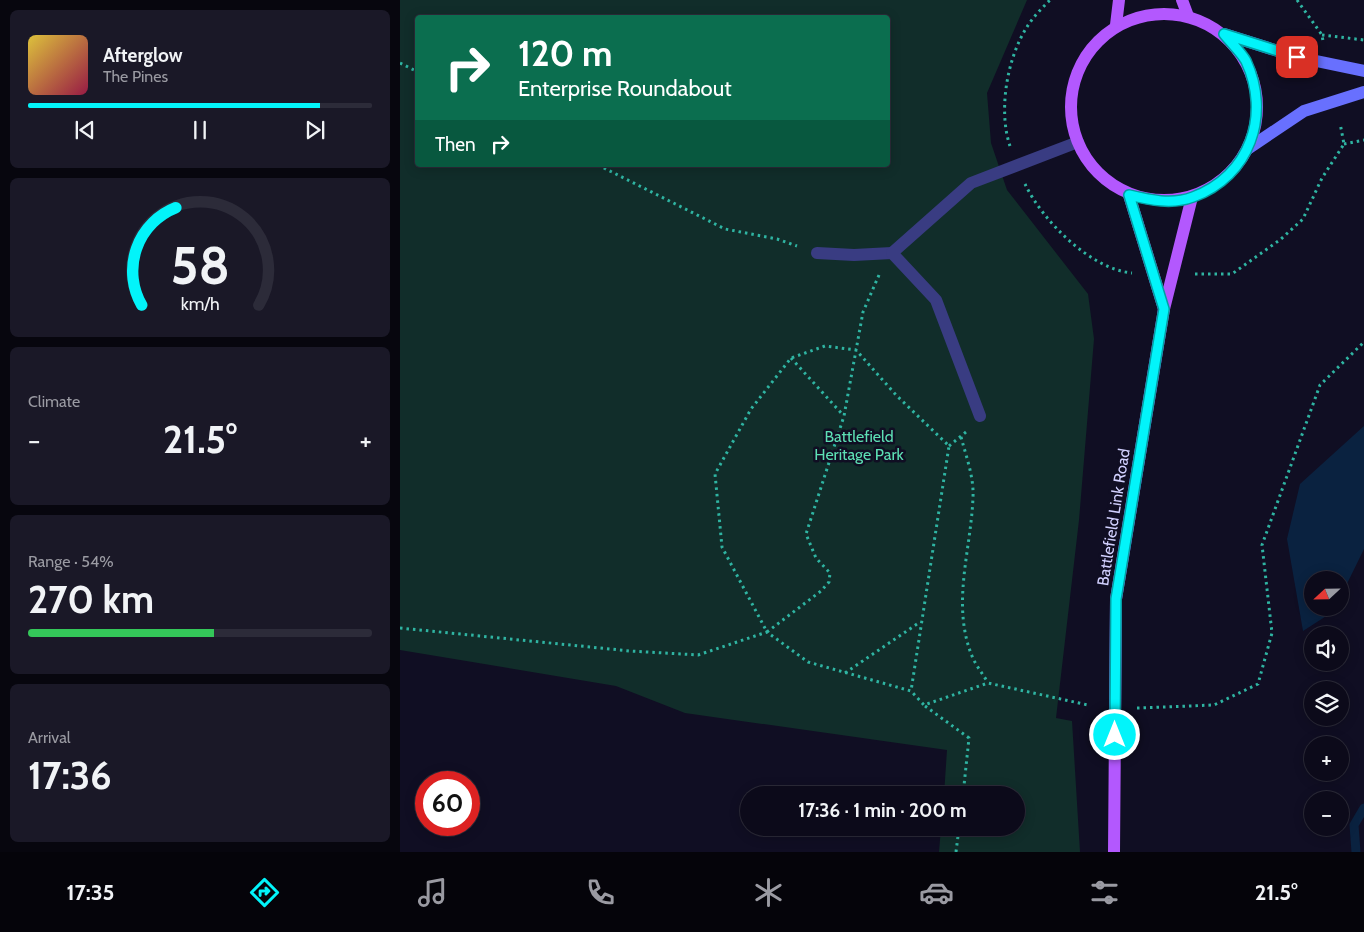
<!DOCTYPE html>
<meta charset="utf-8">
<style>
body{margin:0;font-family:Cabin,sans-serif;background:#1a1827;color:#f1f3f6;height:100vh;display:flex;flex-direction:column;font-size:19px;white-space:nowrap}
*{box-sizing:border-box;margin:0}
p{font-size:16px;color:#9a9aa2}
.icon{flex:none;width:28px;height:28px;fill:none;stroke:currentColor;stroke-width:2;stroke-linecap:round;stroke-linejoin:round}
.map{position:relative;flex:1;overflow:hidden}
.details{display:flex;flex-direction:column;gap:10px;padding:10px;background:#07060e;width:400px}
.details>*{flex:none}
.guide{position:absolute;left:15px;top:15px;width:475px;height:152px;border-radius:5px;box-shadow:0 2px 12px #0003,0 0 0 1px #2c2b39;background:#0b6e4f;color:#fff;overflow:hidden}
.needle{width:32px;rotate:248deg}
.fabs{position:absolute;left:904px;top:571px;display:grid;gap:10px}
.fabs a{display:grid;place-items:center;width:45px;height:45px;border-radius:50%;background:#0c0a1a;box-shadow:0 2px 12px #0003,0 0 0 1px #2c2b39;font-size:25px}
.speed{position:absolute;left:15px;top:771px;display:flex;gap:10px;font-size:25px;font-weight:700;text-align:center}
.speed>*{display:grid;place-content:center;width:65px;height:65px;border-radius:50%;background:#0c0a1a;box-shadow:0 2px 12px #0003,0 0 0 1px #2c2b39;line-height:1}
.speed .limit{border:8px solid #d22;background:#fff;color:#111}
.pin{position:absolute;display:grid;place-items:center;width:42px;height:42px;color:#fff;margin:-21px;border-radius:10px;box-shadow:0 2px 8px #0006}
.me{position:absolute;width:55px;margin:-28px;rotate:0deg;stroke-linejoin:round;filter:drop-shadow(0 0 4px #0008)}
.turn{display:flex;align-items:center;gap:18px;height:105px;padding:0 20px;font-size:22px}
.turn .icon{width:65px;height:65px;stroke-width:2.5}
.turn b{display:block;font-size:35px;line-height:42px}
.then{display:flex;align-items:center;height:48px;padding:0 20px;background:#0003;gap:10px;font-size:19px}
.big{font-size:38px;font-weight:800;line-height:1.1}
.details .tile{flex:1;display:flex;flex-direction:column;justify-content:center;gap:8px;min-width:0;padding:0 18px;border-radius:8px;background:#1a1827}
.details .dial{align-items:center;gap:0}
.dial svg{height:130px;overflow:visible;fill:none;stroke:#2c2b39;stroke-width:7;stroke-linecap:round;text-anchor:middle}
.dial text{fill:#f1f3f6;stroke:none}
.song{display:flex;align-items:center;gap:15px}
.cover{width:60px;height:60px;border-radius:8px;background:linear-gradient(135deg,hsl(50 70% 55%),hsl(340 70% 35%))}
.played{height:5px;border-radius:2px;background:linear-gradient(90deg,#02f4fa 85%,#2c2b39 85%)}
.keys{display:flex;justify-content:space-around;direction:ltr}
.heat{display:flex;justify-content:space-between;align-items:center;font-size:28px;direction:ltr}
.charge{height:8px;border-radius:4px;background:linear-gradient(90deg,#34c759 54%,#2c2b39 0)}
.trip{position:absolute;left:340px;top:786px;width:285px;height:50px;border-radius:25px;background:#0c0a1a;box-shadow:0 2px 12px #0003,0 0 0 1px #2c2b39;font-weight:800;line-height:50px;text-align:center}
.tabs{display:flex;height:80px;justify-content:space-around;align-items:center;background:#05040a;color:#9a9aa2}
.tabs .icon{width:35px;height:35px}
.tabs .selected{color:#02f4fa}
.tabs b{font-size:22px;color:#f1f3f6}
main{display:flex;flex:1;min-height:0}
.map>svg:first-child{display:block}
.green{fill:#112d2a;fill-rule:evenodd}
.water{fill:#0a2240}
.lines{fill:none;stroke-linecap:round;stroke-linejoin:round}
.stream{stroke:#0a2240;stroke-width:9}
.path{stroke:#2fb4a2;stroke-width:3;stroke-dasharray:2.5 4;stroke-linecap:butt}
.lane{stroke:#393c82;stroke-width:12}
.secondary{stroke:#6870fe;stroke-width:12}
.primary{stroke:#b358fe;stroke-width:12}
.route-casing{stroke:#019fa2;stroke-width:12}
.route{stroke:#02f4fa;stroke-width:9}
.labels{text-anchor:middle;stroke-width:5;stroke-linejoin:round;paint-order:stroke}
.park-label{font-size:16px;fill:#5ddfb4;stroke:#100e23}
.street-label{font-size:16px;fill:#d2d1ff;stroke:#100e23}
</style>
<main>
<section class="details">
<div class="tile">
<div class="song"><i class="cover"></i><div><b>Afterglow</b><p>The Pines</p></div></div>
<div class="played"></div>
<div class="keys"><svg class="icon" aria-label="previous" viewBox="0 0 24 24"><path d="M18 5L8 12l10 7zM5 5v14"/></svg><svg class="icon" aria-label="pause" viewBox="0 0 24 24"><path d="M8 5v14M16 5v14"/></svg><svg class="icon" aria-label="next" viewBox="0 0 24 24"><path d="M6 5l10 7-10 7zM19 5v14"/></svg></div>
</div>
<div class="tile dial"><svg viewBox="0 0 100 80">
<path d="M14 69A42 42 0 1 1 86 69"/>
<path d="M14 69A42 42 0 0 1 35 9" stroke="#02f4fa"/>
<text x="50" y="56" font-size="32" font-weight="700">58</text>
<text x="50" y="72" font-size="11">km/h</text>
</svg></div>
<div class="tile"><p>Climate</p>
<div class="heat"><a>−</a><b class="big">21.5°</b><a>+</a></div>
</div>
<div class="tile"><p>Range · 54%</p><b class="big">270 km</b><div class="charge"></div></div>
<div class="tile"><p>Arrival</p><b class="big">17:36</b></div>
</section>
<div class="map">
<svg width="964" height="852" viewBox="0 0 964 852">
<rect width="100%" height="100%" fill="#100e23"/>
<path class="green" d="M 0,0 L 627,0 L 587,93 L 591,143 L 607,190 L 688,294 L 694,339 L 679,520 L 656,718 L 672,721 L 680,852 L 539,852 L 541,828 L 616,828 L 616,795 L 544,795 L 547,750 L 285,713 L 216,686 L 0,650 ZM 18,18 L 488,18 L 488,165 L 18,165 Z"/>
<path class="water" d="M 964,426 L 964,549 L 940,598 L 940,580 L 912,580 L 912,608 L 936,608 L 934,611 L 903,631 L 887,539 L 900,484 Z"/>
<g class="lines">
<path class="stream" d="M 956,852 L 954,825 L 964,808"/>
<g class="path">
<path d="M 897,0 L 922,35 L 923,41"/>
<path d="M 922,35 L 964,40"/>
<path d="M 0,63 L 18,72"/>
<path d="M 944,144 L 964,140"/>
<path d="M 610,146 C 598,111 607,58 627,27 C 633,17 642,8 650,0"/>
<path d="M 198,165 L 325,229 L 377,239 L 397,246"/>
<path d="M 625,184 C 642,220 690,269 732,273"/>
<path d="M 795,274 L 832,274 L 881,239 L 903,219 L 922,178 L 944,144 L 940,123"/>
<path d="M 479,275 L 463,312 L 444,416 L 406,534 L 416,558 L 430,573 L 429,582 L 421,591 L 367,632 L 322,547 L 315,474 L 351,409 L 391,358 L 425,346 L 456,350 L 496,395 L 549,446 L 511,691"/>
<path d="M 391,358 L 443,415"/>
<path d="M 561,437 C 566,456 574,477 573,497 C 571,551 551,604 572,656 C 576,666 583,674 588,683"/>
<path d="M 549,446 L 566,432"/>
<path d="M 0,628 L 230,651 L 298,655 L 367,632 L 408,662 L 511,691 L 524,705 L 588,683 L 688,705"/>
<path d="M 445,673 L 520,622"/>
<path d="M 525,706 L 569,738 L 563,795"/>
<path d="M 737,708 L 814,705 L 858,684 L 872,633 L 862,545 L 920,385 L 964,342"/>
<path d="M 556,852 L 559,828"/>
</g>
<g class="lane">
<path d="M 417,253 L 454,255 L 492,253"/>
<path d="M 580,416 L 536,300 L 492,253 L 571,183 L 678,142"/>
</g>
<g class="secondary">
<path d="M 824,34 L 897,57 L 964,71"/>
<path d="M 849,148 L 904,111 L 964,92"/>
</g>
<g class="primary">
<path d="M 782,0 L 788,16"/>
<circle cx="764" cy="107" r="93"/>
<path d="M 716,25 L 719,0"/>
<path d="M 729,195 L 764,309"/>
<path d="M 714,852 L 716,599 L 764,309 L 792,197"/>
</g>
</g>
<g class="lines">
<defs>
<path id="route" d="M 715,735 L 716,599 L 764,309 L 729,195 C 750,200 772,205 793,197 C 850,176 871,115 846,61 C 841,52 831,43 824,34 L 897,57"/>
</defs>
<use href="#route" class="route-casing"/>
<use href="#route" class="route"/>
</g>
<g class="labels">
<g class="park-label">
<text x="459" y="442">Battlefield<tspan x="459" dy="18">Heritage Park</tspan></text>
</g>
<g class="street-label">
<text transform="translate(713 517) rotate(-81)" y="6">Battlefield Link Road</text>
</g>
</g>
</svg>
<div class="fabs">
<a><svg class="needle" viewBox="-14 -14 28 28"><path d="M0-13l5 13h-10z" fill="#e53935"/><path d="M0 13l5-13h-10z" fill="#9a9aa2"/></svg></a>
<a><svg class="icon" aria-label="sound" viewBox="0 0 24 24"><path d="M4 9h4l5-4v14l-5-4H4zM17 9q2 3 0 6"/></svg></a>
<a><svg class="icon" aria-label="layers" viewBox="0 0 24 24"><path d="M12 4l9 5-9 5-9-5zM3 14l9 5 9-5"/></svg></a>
<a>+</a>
<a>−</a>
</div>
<div class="speed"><div class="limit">60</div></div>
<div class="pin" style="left:897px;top:57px;background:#d93025"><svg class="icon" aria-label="arrive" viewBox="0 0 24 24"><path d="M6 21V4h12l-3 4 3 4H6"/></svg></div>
<svg class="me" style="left:715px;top:735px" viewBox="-20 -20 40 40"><circle r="17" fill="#02f4fa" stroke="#fff" stroke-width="3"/><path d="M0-11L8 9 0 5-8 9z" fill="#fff"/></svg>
<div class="trip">17:36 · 1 min · 200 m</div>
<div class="guide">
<div class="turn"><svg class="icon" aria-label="right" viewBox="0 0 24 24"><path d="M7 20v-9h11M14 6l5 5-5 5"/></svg><div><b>120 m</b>Enterprise Roundabout</div></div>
<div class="then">Then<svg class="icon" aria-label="right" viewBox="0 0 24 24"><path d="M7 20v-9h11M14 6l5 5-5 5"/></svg></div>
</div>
</div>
</main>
<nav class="tabs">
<b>17:35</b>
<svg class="icon selected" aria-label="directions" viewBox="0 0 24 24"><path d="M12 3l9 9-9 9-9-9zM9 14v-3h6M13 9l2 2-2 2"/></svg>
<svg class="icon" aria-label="music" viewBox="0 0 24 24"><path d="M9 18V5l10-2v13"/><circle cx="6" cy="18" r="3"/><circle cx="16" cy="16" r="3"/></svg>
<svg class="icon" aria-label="phone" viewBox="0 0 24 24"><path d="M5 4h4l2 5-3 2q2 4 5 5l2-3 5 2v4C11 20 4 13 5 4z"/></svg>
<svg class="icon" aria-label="climate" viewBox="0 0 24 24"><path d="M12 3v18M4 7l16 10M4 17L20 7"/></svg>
<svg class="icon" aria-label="car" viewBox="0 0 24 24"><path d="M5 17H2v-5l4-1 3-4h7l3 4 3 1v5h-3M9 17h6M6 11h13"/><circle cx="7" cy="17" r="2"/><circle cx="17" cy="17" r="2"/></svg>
<svg class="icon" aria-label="filters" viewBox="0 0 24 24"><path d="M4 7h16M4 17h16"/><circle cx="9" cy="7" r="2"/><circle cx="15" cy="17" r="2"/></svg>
<b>21.5°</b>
</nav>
